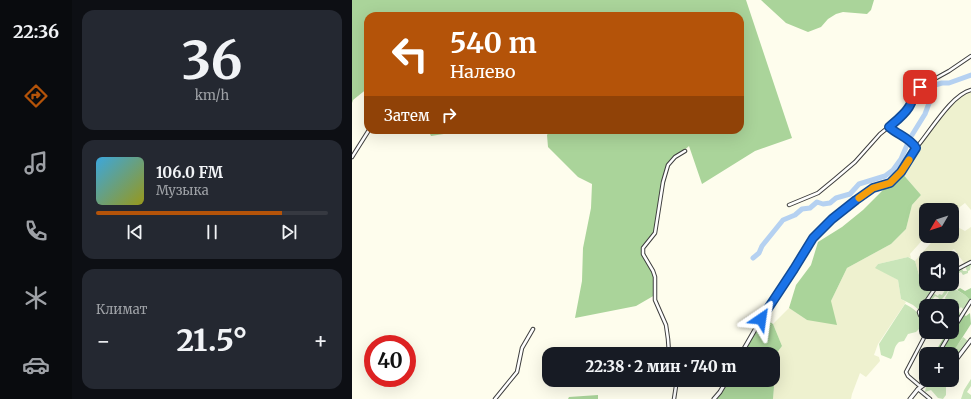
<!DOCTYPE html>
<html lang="ru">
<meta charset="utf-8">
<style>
body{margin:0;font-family:Merriweather,serif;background:#242831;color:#f1f3f6;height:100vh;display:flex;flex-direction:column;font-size:15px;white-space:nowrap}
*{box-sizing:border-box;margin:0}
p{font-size:13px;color:#9ea1a6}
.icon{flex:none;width:22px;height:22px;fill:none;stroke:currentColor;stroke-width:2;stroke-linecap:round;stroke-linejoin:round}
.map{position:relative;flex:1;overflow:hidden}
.sheet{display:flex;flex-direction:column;gap:10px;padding:10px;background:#0d0f14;width:280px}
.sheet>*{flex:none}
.top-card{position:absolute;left:12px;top:12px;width:380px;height:122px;border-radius:12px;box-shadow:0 4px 16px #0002;background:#b45309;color:#fff;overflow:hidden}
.needle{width:26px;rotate:231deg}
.controls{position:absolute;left:567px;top:203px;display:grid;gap:8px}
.controls a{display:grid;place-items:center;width:40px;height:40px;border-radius:8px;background:#171b24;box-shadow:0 4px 16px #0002;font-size:20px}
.speed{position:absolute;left:12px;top:335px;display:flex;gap:8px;font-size:20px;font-weight:700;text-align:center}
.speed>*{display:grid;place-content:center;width:52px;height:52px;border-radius:50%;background:#171b24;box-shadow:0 4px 16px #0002;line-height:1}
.speed .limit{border:6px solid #d22;background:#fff;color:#111}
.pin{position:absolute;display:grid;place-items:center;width:34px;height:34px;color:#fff;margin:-17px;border-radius:8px;box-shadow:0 2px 6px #0006}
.me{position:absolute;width:44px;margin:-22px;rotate:32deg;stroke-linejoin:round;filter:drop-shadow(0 0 3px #0008)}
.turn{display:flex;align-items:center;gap:14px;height:84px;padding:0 20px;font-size:18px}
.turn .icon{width:52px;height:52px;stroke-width:2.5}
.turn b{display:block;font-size:28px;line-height:34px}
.then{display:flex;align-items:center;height:38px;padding:0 20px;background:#0003;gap:8px;font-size:15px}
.big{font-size:30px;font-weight:800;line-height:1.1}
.sheet .tile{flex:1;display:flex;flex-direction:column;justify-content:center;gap:6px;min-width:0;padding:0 14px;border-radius:12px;background:#242831}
.sheet .dial{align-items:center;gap:0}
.dial b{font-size:52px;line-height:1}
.song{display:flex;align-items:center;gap:12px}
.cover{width:48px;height:48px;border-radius:6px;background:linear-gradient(135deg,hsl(200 70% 55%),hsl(60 70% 35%))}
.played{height:4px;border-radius:2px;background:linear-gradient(90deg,#b45309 80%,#363941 80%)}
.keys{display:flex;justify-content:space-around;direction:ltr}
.heat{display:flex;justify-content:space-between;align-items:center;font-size:22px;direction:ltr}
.trip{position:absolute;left:190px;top:347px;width:238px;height:40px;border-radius:12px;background:#171b24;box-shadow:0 4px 16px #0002;font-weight:800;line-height:40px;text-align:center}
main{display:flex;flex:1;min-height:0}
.menu{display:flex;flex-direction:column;width:72px;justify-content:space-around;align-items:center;background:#090b0e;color:#9ea1a6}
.menu .icon{width:28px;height:28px}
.menu .current{color:#b45309}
.menu b{font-size:18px;color:#f1f3f6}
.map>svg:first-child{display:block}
.farmland{fill:#eef1cf}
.green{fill:#c9e5b9}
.forest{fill:#aad49a}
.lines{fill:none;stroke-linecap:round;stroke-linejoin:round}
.river{stroke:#b5d1f1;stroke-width:5}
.minor-casing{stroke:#3f3f3f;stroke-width:4.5}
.tertiary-casing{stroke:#3f3f3f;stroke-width:5}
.minor{stroke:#fff;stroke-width:2.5}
.tertiary{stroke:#fff;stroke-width:3}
.route-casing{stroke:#114b97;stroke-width:10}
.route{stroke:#1a73e8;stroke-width:7}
.slow{stroke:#f59e0b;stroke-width:7}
</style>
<main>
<nav class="menu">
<b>22:36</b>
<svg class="icon current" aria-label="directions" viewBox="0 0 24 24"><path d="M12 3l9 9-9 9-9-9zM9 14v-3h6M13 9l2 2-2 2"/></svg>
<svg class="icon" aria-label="music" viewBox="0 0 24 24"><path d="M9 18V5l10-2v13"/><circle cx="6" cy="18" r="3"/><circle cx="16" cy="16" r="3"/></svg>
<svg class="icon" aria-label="phone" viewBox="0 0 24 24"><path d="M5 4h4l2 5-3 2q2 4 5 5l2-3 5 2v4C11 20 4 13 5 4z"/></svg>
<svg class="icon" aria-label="climate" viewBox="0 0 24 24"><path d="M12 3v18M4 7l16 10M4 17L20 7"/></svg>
<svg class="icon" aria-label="car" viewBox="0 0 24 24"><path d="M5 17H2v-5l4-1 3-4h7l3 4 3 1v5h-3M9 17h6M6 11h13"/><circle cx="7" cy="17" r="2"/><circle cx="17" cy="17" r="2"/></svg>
</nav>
<section class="sheet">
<div class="tile dial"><b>36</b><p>km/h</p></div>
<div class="tile">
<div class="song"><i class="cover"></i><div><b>106.0 FM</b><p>Музыка</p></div></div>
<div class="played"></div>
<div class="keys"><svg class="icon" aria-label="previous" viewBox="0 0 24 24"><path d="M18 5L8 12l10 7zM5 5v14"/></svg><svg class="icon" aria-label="pause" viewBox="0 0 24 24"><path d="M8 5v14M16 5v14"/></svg><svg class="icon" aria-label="next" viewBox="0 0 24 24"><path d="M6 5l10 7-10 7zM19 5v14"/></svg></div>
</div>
<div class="tile"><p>Климат</p>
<div class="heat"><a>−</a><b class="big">21.5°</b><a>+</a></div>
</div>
</section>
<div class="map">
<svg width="619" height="399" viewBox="0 0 619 399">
<rect width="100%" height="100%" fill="#fefded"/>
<g class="farmland">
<path d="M 619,90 L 619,210 L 613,203 L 600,213 L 600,210 L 574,210 L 574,236 L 558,254 L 559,258 L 556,257 L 526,264 L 524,267 L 546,280 L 549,299 L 554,302 L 526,344 L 522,355 L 527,357 L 528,361 L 514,377 L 508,373 L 500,394 L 499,399 L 421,399 L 422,387 L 421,358 L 430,346 L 421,324 L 437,308 L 455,320 L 479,301 L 495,268 L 539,244 L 554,229 L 560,205 L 569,195 L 549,172 L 564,148 L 590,114 L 605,98 Z"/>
<path d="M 600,224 L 613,231 L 619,227 L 619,262 L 612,263 L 602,249 L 589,258 L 574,258 L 574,269 L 567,275 L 563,261 L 585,236 L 600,236 Z"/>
</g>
<g class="green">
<path d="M 556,257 L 563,261 L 567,275 L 574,281 L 574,284 L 577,284 L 581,288 L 567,310 L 561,305 L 549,299 L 546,280 L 523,268 L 526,264 Z"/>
<path d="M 619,263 L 618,270 L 616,271 L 616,273 L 611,275 L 609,272 L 603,275 L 602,272 L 610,268 L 611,271 L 615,271 L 613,266 Z"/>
<path d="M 587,284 L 599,284 L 595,293 L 586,304 L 584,303 L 587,298 L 583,296 L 578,303 L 580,304 L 578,306 L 574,306 L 574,304 L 581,293 L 586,296 L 587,294 L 590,295 L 595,287 L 591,285 L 589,288 L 586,286 Z"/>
<path d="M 599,287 L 613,295 L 618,300 L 611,309 L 609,307 L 606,310 L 608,313 L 605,317 L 603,316 L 600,324 L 600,306 L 597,306 L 593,298 Z"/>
<path d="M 553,304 C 560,307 571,316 574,324 C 575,326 574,328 574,330 L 568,328 L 564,332 L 556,334 L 552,341 L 547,342 C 541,347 543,353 539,359 L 529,355 L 527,344 Z"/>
<path d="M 611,337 L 616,341 L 600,363 L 600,354 L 599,354 Z"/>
<path d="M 619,379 L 619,386 L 615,392 L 619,395 L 619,399 L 609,399 L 612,390 Z"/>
<path d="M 581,380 L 594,380 L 594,395 L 591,399 L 586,398 L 579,390 L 573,392 L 574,386 Z"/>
</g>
<g class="forest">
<path d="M 0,0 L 394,0 L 440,138 L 403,151 L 350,184 L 337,146 L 316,165 L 301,238 L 291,248 L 301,271 L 303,295 L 284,306 L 223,318 L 230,281 L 231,248 L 239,208 L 240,184 L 226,177 L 196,147 L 195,135 L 198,130 L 388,130 L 388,16 L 16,16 L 16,88 L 1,100 L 0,103 Z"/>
<path d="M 409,0 L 522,0 L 519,10 L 515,14 L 491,12 L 484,14 L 476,19 L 469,27 L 456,32 L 434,23 Z"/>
<path d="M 76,130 L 117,130 L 79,136 Z"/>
<path d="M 549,172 L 569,195 L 560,205 L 554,229 L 539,244 L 495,268 L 479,301 L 485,325 L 455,320 L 437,308 L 444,285 L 459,265 L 466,242 L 490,227 L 511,210 Z"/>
<path d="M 608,288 L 613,291 L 619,288 L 619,300 L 618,300 L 613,295 L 605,290 Z"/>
<path d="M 608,313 L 614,316 L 618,313 L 619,324 L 601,352 L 599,354 L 582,354 L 595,332 L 600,332 L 600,324 L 602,319 L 604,320 L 606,318 L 605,317 Z"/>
<path d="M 412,318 L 421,324 L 430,346 L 421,358 L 421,354 L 387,354 L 400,331 L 406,327 Z"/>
<path d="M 421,366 L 422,387 L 421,399 L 365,399 L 377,380 L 421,380 Z"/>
<path d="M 246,395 L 246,399 L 216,399 L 217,397 Z"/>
</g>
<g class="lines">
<g class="river">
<path d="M 560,135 L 573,114 L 579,98 L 580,89 L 583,85 L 590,83 L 597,83 L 619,75"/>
<path d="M 401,258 L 407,253 L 410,246 L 431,220 L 443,215 L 450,209 L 458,208 L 465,202 L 471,204 L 478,203 L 484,198 L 498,194 L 507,184 L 533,176 L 541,170 L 549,159 L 555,145"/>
</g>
<defs>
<g id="minor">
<path d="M 537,127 C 546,135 558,138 564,148 C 578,132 599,95 619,90"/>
<path d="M 0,157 L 17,130"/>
<path d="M 437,205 L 466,193 L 483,179 L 503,162 L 528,134 L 549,117 L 557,107 L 563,94 L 568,87 L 597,71 L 619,56"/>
<path d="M 600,272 L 619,262"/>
<path d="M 574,324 L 568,315 L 567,312 L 586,284"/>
<path d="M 600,331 L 619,301"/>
<path d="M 317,354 L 316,339 L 314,325 L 303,300 L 303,277 L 301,271 L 291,254 L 291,248 L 303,233 L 311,182 L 316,165 L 323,157 L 333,151"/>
<path d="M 586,354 L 599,332"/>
<path d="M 574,374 L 571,378 L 569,387 L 556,376 L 554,372 L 575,332"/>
<path d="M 566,389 L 578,399"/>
<path d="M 143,399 L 165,372 L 170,348 L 181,329"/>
<path d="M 322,399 L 324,386 L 323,380"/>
</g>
<g id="tertiary">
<path d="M 389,354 L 416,307 L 442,269 L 461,238 L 480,219 L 504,200 L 521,188 L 538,183 L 549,172 L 564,148"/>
<path d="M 600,365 L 619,340"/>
<path d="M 362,399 L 368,392 L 375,380"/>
<path d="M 558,399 L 566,389 L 579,380"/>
</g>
</defs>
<use href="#minor" class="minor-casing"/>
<use href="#tertiary" class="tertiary-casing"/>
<use href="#minor" class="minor"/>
<use href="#tertiary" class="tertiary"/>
</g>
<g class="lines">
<defs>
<path id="route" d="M 409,319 L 442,269 L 461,238 L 480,219 L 504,200 L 521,188 L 538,183 L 549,172 L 564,148 C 558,138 546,135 537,127 C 544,121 552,115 557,107 C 561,100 563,93 568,87"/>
</defs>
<use href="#route" class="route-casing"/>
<use href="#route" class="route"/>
<path class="slow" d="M 507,198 L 521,188 L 538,183 L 549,172 L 557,160"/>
</g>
</svg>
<div class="controls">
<a><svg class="needle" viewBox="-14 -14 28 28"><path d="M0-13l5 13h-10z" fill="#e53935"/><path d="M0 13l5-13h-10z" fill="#9ea1a6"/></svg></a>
<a><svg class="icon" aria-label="sound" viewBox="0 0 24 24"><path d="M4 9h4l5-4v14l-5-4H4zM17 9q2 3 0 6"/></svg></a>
<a><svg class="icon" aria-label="search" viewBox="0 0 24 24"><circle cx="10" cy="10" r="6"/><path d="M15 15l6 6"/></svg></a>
<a>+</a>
</div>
<div class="speed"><div class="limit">40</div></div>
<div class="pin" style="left:568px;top:87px;background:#d93025"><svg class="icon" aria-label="arrive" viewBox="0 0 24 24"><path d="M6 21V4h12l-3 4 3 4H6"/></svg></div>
<svg class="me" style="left:409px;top:319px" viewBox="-20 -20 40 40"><path d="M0-17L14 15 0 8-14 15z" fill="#1a73e8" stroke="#fff" stroke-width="4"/></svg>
<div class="trip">22:38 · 2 мин · 740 m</div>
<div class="top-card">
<div class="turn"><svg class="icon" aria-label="left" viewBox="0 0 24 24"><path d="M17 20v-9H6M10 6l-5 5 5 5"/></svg><div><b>540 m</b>Налево</div></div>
<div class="then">Затем<svg class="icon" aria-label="right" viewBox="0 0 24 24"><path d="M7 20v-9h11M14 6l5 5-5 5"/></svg></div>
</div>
</div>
</main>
